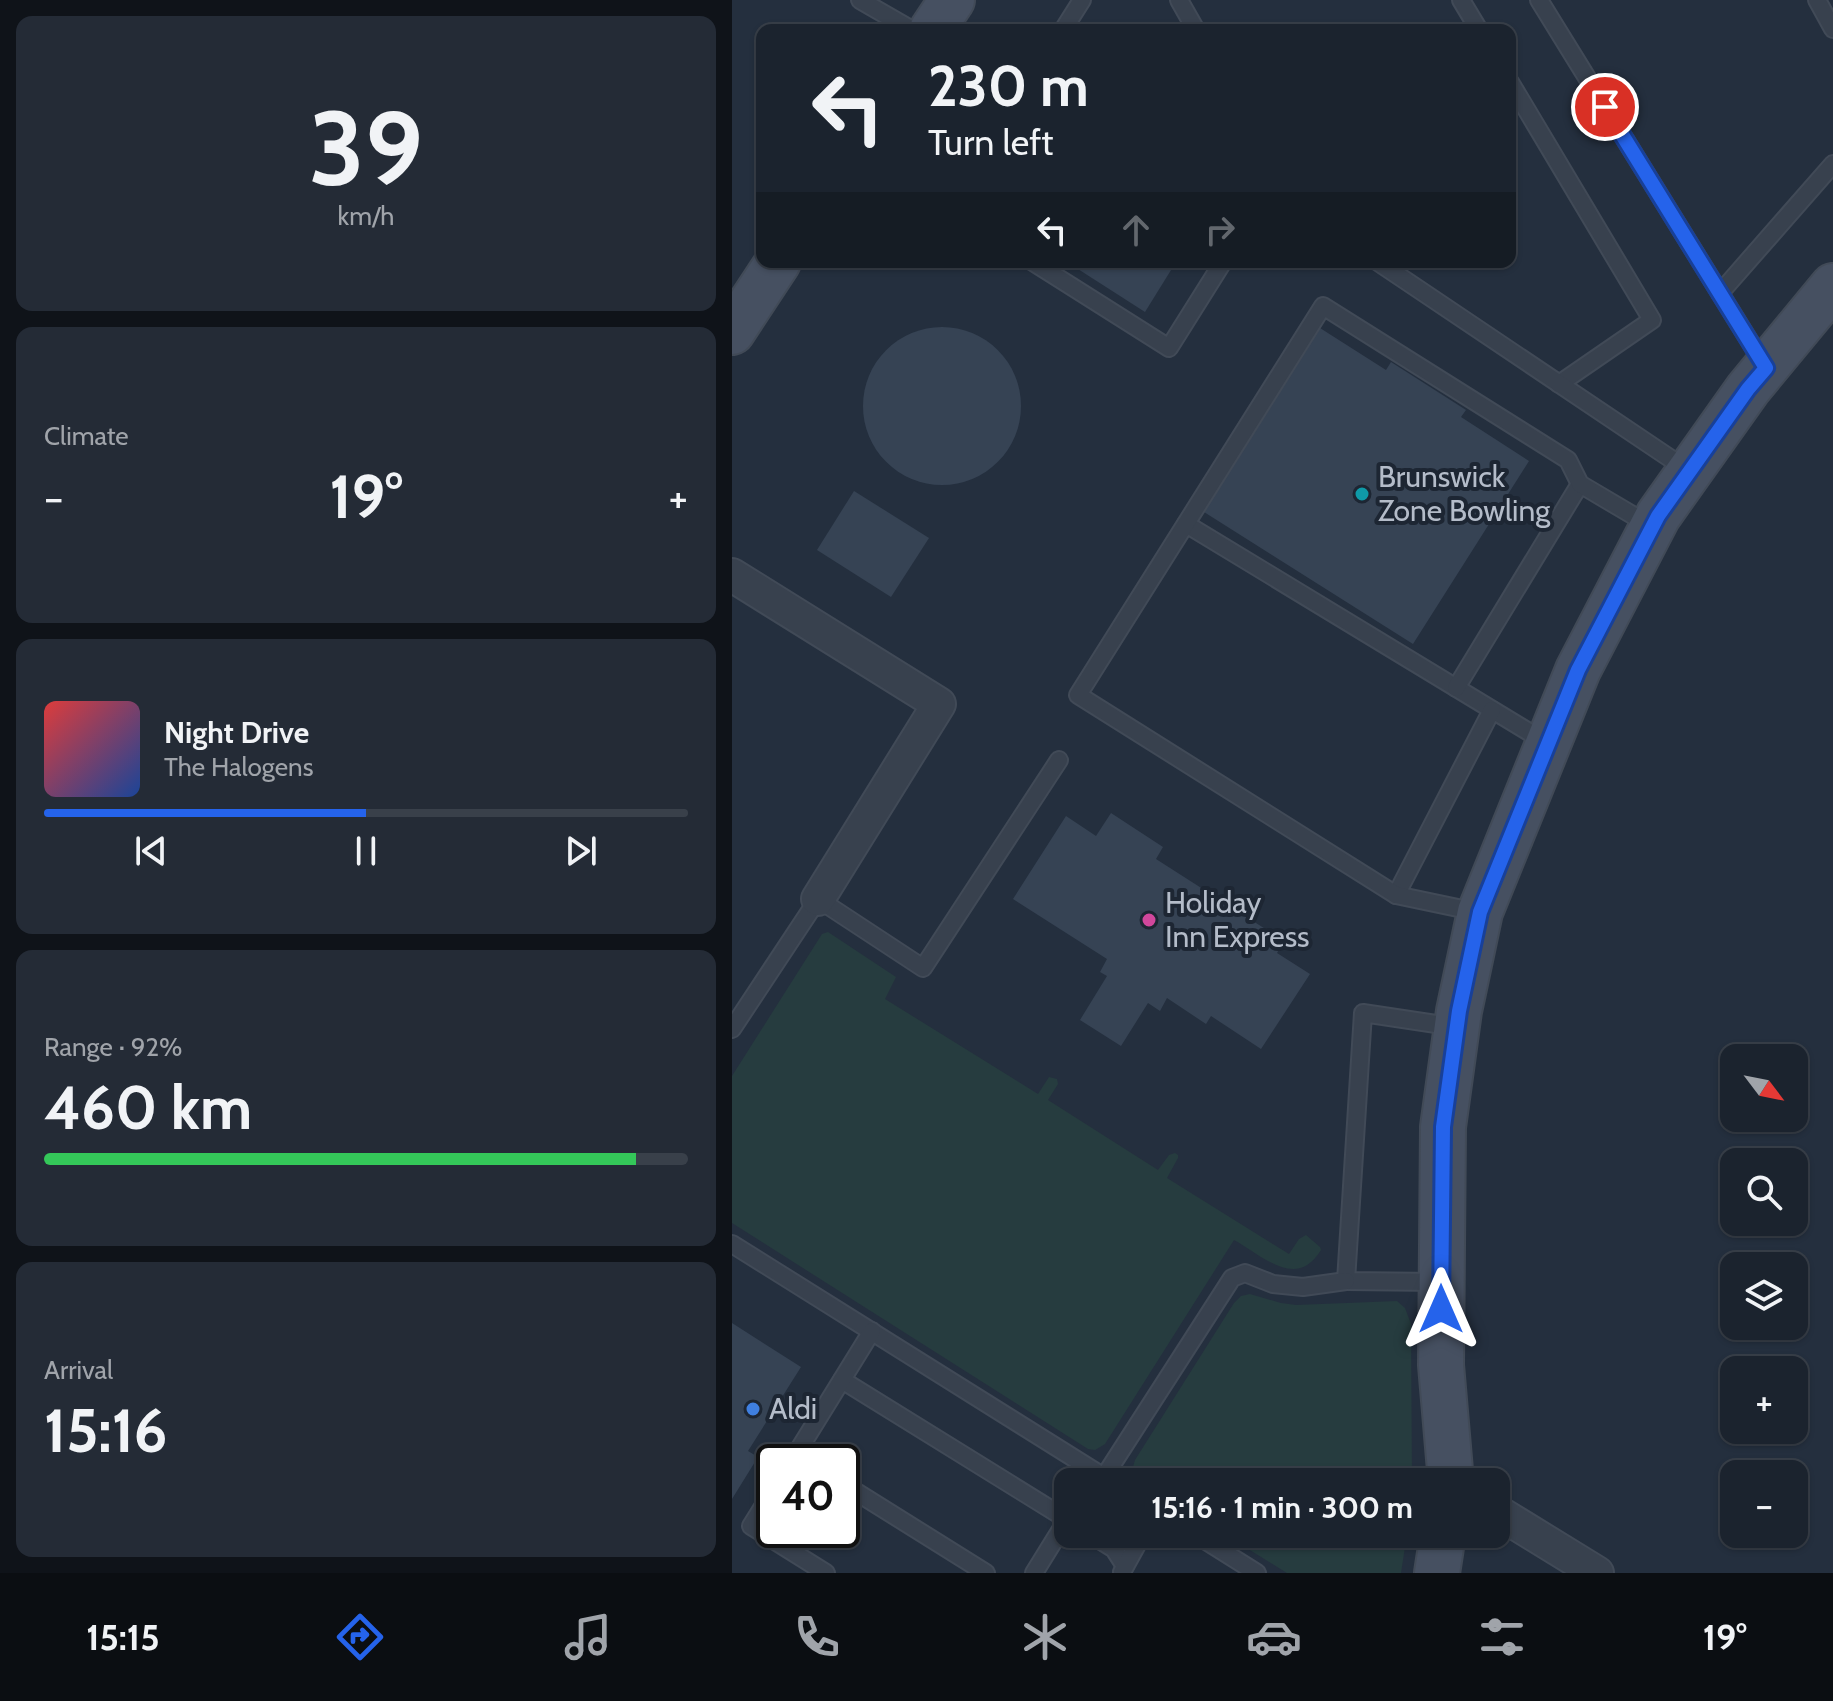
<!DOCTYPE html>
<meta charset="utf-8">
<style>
body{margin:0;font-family:Cabin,sans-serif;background:#242b36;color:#f1f3f6;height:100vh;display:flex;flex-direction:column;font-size:30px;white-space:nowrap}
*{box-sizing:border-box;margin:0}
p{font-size:26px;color:#a0a4aa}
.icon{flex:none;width:44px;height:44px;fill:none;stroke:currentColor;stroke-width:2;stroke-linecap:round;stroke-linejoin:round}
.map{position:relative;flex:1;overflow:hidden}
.drawer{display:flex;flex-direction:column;gap:16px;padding:16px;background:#0f1319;width:732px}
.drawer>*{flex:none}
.guide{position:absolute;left:24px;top:24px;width:760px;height:244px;border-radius:16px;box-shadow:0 2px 6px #0004,0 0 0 2px #39404a;background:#1b232e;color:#f1f3f6;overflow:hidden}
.needle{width:52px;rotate:122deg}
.buttons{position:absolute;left:988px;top:1044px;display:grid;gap:16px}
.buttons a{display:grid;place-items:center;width:88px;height:88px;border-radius:16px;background:#1b232e;box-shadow:0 2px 6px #0004,0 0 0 2px #39404a;font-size:40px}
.speed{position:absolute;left:24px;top:1444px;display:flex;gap:16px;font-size:40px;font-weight:700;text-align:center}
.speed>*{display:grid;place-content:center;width:104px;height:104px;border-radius:50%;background:#1b232e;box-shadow:0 2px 6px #0004,0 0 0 2px #39404a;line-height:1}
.speed .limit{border:4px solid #111;border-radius:12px;background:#fff;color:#111}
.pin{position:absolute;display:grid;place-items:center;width:68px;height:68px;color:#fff;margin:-34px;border:4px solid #fff;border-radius:50%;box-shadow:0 2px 8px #0007}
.me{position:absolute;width:88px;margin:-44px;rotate:0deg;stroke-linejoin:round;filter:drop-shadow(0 0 6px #0008)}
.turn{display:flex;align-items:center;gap:28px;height:168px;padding:0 40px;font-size:36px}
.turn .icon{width:104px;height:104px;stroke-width:2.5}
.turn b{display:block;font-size:56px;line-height:68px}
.lanes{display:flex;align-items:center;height:76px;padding:0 40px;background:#0003;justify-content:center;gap:40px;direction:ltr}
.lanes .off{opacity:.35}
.big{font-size:60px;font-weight:700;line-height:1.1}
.drawer .tile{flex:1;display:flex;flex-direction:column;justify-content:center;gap:12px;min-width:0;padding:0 28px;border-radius:16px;background:#242b36}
.drawer .dial{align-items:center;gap:0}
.dial b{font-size:104px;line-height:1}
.song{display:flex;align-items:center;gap:24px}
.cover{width:96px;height:96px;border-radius:12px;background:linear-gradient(135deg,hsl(0 70% 55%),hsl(220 70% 35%))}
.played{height:8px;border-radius:4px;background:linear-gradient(90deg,#2563eb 50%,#39404a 50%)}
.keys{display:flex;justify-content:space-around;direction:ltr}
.heat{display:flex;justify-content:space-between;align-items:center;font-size:44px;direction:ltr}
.charge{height:12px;border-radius:6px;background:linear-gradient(90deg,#34c759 92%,#39404a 0)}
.trip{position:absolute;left:322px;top:1468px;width:456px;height:80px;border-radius:16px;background:#1b232e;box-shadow:0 2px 6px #0004,0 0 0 2px #39404a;font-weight:700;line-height:80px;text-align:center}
.tab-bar{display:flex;height:128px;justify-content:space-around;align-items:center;background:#0b0e12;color:#a0a4aa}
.tab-bar .icon{width:56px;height:56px}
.tab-bar .active{color:#2563eb}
.tab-bar b{font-size:36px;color:#f1f3f6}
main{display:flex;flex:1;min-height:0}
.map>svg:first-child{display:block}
.green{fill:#263c3f}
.building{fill:#364354}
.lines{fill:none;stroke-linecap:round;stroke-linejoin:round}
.lane-casing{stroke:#414a57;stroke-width:20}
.street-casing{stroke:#414a57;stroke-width:36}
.secondary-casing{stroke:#414a57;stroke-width:48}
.lane{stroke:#38414e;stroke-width:16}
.street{stroke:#38414e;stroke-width:32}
.secondary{stroke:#465061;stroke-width:44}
.route-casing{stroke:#184099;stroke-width:20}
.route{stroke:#2563eb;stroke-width:14}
.culture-dot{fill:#0f9aa8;stroke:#1d2633;stroke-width:3}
.hotel-dot{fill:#d1479c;stroke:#1d2633;stroke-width:3}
.shop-dot{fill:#3f7fe0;stroke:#1d2633;stroke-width:3}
.labels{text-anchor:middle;stroke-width:8;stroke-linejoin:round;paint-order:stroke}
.poi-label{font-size:30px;fill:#b4bcc9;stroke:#1d2633;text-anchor:start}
</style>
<main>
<section class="drawer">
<div class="tile dial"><b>39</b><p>km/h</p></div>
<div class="tile"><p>Climate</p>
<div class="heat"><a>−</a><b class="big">19°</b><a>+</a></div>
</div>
<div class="tile">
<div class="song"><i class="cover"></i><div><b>Night Drive</b><p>The Halogens</p></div></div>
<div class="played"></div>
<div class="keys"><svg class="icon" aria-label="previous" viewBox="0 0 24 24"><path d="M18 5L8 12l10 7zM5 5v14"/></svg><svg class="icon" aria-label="pause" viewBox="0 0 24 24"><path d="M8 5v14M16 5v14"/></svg><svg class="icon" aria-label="next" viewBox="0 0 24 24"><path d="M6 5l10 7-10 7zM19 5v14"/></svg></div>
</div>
<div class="tile"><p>Range · 92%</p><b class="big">460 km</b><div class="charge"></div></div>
<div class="tile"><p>Arrival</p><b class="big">15:16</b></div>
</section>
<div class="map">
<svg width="1101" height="1573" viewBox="0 0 1101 1573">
<rect width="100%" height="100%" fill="#242f3e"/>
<g class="green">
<path d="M 96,932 L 164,977 L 153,999 L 306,1094 L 317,1077 L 325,1079 L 326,1084 L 316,1100 L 426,1170 L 437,1155 L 443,1153 L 446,1155 L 446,1158 L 435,1178 L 557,1254 L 567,1239 L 574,1235 L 588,1247 L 589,1250 C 564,1291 530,1255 502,1240 L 373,1444 L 363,1450 L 356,1449 L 0,1223 L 0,1076 L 90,934 Z"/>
<path d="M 518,1294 L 549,1303 L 564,1305 L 665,1301 L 673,1308 L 679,1324 L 680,1482 L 408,1482 C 399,1475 400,1469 403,1460 L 502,1303 L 509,1296 Z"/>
<path d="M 492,1534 L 675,1534 L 669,1573 L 555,1573 Z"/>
</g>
<g class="building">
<path d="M 335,262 L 444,262 L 413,312 Z"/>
<circle cx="210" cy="406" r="79"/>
<path d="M 588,328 L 654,370 L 659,362 L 734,410 L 729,417 L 797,461 L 681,644 L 472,512 Z"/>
<path d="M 122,491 L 197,538 L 159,597 L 85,550 Z"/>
<path d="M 379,813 L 431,847 L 424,859 L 552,941 L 545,953 L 578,974 L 529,1049 L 479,1016 L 474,1024 L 435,998 L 428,1011 L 416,1003 L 389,1046 L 348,1020 L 375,976 L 368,972 L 375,959 L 281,899 L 334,816 L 364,836 Z"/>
<path d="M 0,1323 L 69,1367 L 16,1451 L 26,1457 L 0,1499 Z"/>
</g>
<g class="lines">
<defs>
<g id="lane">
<path d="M 128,0 L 180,30"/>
<path d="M 447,0 L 464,30"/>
<path d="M 729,0 L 747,30"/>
<path d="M 807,0 L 1033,366"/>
<path d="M 1085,0 L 1101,29"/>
<path d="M 331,30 L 350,0"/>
<path d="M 778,82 L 920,320 L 827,384"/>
<path d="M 301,262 L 437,348 L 491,262"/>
<path d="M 646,262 L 957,471"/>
<path d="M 988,293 L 1101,164"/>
<path d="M 454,524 L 815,743"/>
<path d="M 724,688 L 848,484"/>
<path d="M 664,895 L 760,710"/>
<path d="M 745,912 L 664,895 L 346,695 L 591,306 L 836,460 L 848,484 L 919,526"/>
<path d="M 0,1029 L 86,899 L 191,968 L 327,760"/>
<path d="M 0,1244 L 380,1482"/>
<path d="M 708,1282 L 614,1281 L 631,1013 L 724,1027"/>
<path d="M 110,1380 L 336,1520"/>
<path d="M 77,1462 L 64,1454 L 140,1331"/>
<path d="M 372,1477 L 500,1278 L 513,1273 L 541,1284 L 571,1287 L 614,1281"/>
<path d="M 110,1483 L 254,1573"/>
<path d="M 42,1489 L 19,1526 L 94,1573"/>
<path d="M 358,1534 L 382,1549 L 393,1566"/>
<path d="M 463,1534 L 525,1573"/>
<path d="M 390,1572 L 411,1534"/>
<path d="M 302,1573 L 336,1518"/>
</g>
<g id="street">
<path d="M 0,575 L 207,704 L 86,899"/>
<path d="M 764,1511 L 865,1573"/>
</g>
<g id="secondary">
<path d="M 200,30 L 220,0"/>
<path d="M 0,332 L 46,262"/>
<path d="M 719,1482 L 709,1365 L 711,1127 L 727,1011 L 748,912 L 846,670 L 926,516 L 1016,389 L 1101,286"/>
<path d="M 705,1573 L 711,1534"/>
</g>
</defs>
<use href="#lane" class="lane-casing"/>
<use href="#street" class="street-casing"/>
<use href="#secondary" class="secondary-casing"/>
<use href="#lane" class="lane"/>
<use href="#street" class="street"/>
<use href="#secondary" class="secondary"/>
</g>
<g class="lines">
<defs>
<path id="route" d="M 709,1309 L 711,1127 L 727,1011 L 748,912 L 846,670 L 926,516 L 1016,389 L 1034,368 L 873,107"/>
</defs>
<use href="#route" class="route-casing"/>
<use href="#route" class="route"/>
</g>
<circle class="culture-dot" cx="630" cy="494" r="8"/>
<circle class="hotel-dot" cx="417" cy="920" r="8"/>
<circle class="shop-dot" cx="21" cy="1409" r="8"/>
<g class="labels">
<g class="poi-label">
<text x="646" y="487">Brunswick<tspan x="646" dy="34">Zone Bowling</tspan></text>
<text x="433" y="913">Holiday<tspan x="433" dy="34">Inn Express</tspan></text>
<text x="37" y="1419">Aldi</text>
</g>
</g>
</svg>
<div class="buttons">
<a><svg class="needle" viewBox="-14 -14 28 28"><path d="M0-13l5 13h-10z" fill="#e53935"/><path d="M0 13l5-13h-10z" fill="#a0a4aa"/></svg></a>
<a><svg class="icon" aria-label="search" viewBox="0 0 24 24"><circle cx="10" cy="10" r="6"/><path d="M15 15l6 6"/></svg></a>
<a><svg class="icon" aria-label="layers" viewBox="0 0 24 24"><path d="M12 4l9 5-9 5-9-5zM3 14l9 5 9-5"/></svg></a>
<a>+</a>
<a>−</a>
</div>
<div class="speed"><div class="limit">40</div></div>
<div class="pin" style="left:873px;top:107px;background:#d93025"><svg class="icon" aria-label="arrive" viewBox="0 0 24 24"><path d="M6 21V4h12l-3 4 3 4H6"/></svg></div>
<svg class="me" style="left:709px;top:1309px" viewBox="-20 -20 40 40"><path d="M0-17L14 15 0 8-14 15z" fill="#2563eb" stroke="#fff" stroke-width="4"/></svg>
<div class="trip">15:16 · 1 min · 300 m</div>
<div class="guide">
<div class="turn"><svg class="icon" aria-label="left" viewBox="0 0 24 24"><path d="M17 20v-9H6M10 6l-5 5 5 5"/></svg><div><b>230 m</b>Turn left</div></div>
<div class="lanes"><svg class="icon" aria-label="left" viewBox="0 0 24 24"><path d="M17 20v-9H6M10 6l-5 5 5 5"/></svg><svg class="icon off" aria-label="ahead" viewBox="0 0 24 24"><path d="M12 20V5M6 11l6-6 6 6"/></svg><svg class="icon off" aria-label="right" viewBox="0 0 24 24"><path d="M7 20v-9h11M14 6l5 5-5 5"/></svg></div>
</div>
</div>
</main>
<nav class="tab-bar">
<b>15:15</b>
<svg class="icon active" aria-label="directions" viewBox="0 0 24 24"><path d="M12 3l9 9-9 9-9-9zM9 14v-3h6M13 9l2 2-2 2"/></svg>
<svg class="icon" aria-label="music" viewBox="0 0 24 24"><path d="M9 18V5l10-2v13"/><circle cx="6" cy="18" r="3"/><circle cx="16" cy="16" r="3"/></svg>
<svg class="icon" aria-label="phone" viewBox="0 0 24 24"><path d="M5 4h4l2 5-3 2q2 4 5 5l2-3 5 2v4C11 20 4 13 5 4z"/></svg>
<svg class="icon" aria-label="climate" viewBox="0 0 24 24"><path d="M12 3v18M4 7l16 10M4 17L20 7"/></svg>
<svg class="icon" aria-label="car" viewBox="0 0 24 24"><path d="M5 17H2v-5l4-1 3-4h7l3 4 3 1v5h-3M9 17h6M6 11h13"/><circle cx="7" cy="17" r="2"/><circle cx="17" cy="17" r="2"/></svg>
<svg class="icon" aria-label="filters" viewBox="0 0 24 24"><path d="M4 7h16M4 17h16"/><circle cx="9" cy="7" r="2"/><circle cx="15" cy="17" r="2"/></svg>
<b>19°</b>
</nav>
